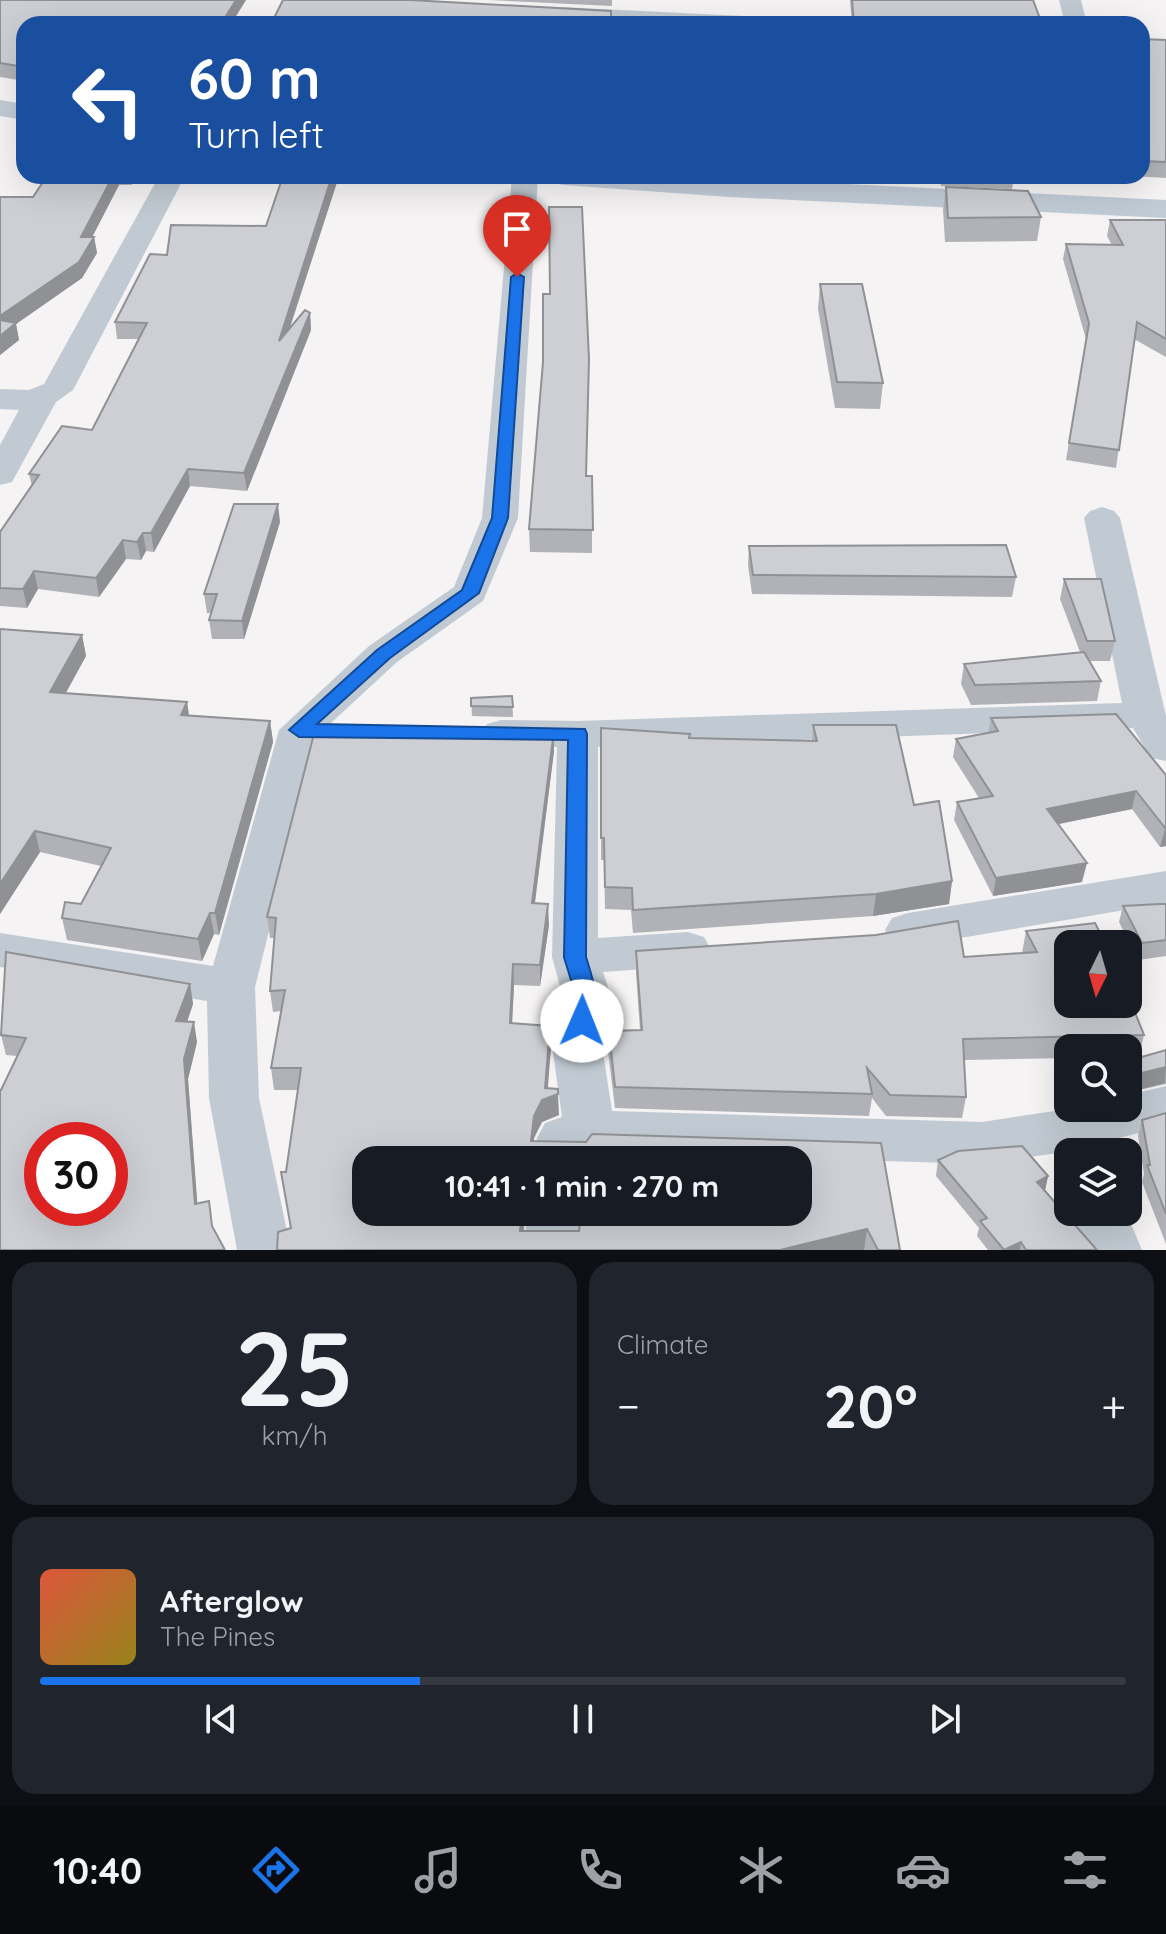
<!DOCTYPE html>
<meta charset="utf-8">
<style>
body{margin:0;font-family:Quicksand,sans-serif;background:#20242c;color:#f1f3f6;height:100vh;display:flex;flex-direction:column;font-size:30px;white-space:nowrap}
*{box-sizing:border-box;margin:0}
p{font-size:26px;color:#9ea1a6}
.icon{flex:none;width:44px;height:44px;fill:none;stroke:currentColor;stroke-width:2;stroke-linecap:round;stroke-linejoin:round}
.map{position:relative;height:1250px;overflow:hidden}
.drawer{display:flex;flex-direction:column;gap:12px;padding:12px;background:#0d0f14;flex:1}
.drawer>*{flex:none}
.guide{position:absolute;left:16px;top:16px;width:1134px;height:168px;border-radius:24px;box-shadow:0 8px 32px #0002;background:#1a4fa0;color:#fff;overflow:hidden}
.needle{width:52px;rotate:185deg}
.tools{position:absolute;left:1054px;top:930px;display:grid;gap:16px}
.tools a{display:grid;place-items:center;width:88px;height:88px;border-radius:16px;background:#171b24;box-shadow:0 8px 32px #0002;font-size:40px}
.speed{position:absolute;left:24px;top:1122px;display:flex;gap:16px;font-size:40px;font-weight:700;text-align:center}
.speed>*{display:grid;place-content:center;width:104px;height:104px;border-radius:50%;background:#171b24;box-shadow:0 8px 32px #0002;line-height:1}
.speed .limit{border:12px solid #d22;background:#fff;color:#111}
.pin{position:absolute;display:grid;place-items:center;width:68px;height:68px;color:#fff;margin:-82px -34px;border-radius:50% 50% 50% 0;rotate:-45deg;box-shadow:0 0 8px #0007}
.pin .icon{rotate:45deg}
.me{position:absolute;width:88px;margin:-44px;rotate:1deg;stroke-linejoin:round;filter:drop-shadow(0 0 6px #0008)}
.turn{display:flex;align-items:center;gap:28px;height:168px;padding:0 40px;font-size:36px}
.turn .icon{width:104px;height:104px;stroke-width:2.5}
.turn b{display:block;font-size:56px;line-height:68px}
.big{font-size:60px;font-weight:800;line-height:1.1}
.drawer .card{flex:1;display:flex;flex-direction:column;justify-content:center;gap:12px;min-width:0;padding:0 28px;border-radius:24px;background:#20242c}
.drawer .dial{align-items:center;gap:0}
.dial b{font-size:104px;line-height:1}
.song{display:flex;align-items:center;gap:24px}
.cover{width:96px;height:96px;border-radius:12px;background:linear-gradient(135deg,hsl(10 70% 55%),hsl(50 70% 35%))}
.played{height:8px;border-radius:4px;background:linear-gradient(90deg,#1a73e8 35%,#363941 35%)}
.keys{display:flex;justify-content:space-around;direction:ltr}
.heat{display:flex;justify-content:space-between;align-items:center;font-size:44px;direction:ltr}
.drawer .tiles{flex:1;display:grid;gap:12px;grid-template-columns:1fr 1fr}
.card:last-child{grid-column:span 2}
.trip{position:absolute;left:352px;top:1146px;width:460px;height:80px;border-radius:24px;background:#171b24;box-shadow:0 8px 32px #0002;font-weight:800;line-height:80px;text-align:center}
.tabs{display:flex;height:128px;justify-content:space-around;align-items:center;background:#090b0e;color:#9ea1a6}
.tabs .icon{width:56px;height:56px}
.tabs .current{color:#1a73e8}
.tabs b{font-size:36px;color:#f1f3f6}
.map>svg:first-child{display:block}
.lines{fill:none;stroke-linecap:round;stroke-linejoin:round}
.street{fill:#c1cad2;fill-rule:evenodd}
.secondary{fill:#c1cbd6;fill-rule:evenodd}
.wall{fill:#b0b2b7;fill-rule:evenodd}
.shaded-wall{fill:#909195}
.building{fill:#cdcfd5;stroke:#909195;stroke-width:2;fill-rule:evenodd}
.route{fill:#1a73e8;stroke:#114b97;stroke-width:2}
</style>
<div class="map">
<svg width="1166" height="1250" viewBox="0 0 1166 1250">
<rect width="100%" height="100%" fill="#f5f3f3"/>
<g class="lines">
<g class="street">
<path d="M 1059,0 L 1081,0 L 1087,24 L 1065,24 Z"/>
<path d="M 559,7 L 766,17 L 777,24 L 630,24 L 551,19 L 548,14 Z"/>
<path d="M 159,176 L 185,176 L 73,390 L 56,402 L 12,482 L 0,485 L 0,445 L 19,410 L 0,409 L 0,389 L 29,390 L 44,384 Z"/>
<path d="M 512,176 L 538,176 L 518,518 L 483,601 L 397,662 L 318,735 L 255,987 L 259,1098 L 291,1250 L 237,1250 L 209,1098 L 207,1001 L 0,967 L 0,933 L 213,966 L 279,730 L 369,646 L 454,587 L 482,518 Z"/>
<path d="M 1102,507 L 1114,511 L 1120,518 L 1166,716 L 1166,761 L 1151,758 L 1133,728 L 598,747 L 598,938 L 688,932 L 704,937 L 711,949 L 704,961 L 688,966 L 603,972 L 609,990 L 603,1052 L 612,1111 L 982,1122 L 1074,1108 L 1128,1108 L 1128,1095 L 1166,1086 L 1166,1126 L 1065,1152 L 982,1164 L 590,1152 L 586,1160 L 534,1160 L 537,1138 L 545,1123 L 562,1117 L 553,1052 L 561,990 L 552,957 L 557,747 L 501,746 L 487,742 L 481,733 L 487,724 L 501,720 L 578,721 L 1122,703 L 1084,518 L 1090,511 Z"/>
<path d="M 1166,871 L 1166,903 L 908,947 L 892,942 L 885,930 L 892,918 L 908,913 Z"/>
<path d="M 528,1212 L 582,1212 L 577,1250 L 523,1250 Z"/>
<path d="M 1072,1212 L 1126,1212 L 1142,1250 L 1088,1250 Z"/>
</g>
<g class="secondary">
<path d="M 0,100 L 24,104 L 24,120 L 0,116 Z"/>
<path d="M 548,176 L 690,176 L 1166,200 L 1166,218 L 729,197 L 563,185 L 552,182 Z"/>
</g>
</g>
<g class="wall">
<path d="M 0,0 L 246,0 L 231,24 L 24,24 L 24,81 L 0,77 Z"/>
<path d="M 489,0 L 612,0 L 612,6 Z"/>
<path d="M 850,0 L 1033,0 L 1042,24 L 852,24 Z"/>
<path d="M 1142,39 L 1166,40 L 1166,178 L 1132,176 L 1142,176 Z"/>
<path d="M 47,176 L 136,176 L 131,185 L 119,185 L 92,237 L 94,237 L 97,253 L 82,278 L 16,324 L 19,340 L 0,355 L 0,336 L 33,197 Z"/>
<path d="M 283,176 L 339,176 L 290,328 L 310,313 L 311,330 L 247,491 L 190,486 L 154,552 L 146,551 L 141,560 L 126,559 L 99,597 L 38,589 L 27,608 L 0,606 L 0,532 L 32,486 L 29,474 L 92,430 L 139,339 L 117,339 L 115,322 L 167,255 L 266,226 Z"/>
<path d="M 940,176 L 1014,176 L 1012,189 L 941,186 Z"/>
<path d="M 946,187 L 1041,217 L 1037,241 L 945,242 L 943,210 Z"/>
<path d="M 1110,220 L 1166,220 L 1166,357 L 1134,339 L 1116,468 L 1066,460 L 1086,339 L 1063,259 L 1066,244 L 1112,245 L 1107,236 Z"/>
<path d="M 820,284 L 883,383 L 880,409 L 835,408 L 818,309 Z"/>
<path d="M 586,476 L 592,476 L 592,553 L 530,552 L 529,529 Z"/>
<path d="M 280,522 L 244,639 L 212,639 L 209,620 L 212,613 L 207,613 L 204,594 Z"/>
<path d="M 749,546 L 1016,577 L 1012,597 L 752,594 L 748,565 Z"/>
<path d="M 1064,579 L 1115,641 L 1110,661 L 1089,661 L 1101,681 L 1097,701 L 971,705 L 961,684 L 964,664 L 1080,652 L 1060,599 Z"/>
<path d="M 0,629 L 82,635 L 86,656 L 65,693 L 187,702 L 189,715 L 270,721 L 273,742 L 219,935 L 214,934 L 202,961 L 67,940 L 62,918 L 81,904 L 101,866 L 40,852 L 0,914 Z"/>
<path d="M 512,696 L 513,717 L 472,716 L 471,698 Z"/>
<path d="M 991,718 L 1166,775 L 1166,846 L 1160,847 L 1132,809 L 1058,824 L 1082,882 L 993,896 L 954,820 L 957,802 L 979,798 L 953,757 L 956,739 L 988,733 Z"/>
<path d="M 813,725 L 914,805 L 952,881 L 949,904 L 873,916 L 633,933 L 631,910 L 605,909 L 604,860 L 601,860 L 601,728 L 690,738 L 812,741 Z"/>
<path d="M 554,731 L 554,751 L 535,903 L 549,925 L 540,986 L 514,985 L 512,1024 L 551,1047 L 547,1089 L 559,1115 L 542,1122 L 534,1138 L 534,1141 L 881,1143 L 900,1250 L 277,1250 L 290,1228 L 286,1172 L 298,1090 L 274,1090 L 271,1068 L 281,1011 L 273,1012 L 270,991 L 274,938 L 270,938 L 267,917 ZM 366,1160 L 798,1212 L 579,1231 L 523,1231 L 526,1212 L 366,1212 Z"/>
<path d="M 1166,904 L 1166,956 L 1138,960 L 1119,922 L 1123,906 Z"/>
<path d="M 1026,931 L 1144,1035 L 1139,1056 L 1128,1057 L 1128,1048 L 1068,1048 L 1068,1058 L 964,1060 L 966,1097 L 962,1118 L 886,1116 L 872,1098 L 869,1116 L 615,1108 L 608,1052 L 609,1031 L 640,1030 L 636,973 L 636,951 L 964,957 L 1022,953 Z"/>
<path d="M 190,984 L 193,1004 L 187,1022 L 197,1042 L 188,1079 L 197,1204 L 213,1228 L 1,1090 L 17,1056 L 6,1055 L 1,1035 Z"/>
<path d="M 1166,1050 L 1166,1084 L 1130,1092 L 1128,1072 L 1131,1060 Z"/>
<path d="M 1166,1113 L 1166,1244 L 1142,1182 L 1144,1174 L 1138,1136 L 1142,1120 Z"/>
<path d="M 938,1160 L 1048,1176 L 1045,1190 L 1097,1250 L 988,1250 L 977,1236 L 979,1228 L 936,1176 Z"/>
</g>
<g class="shaded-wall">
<path d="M 236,0 L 246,0 L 231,24 L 221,24 Z"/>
<path d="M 113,176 L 118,176 L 119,185 L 84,253 L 81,237 Z"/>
<path d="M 129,176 L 136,176 L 131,185 Z"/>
<path d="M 332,176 L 339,176 L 280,357 L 279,341 Z"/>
<path d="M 94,237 L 97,253 L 82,278 L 16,324 L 19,340 L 0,355 L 0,316 Z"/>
<path d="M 310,313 L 311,330 L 247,491 L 244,473 Z"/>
<path d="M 188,469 L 190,486 L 154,552 L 151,533 Z"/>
<path d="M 278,504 L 280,522 L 244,639 L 242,621 Z"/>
<path d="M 143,533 L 146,551 L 141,560 L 137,542 Z"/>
<path d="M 123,540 L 126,559 L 99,597 L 96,578 Z"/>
<path d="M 34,571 L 38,589 L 27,608 L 23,589 Z"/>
<path d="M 82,635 L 86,656 L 55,713 L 50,692 Z"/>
<path d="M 187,702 L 190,723 L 181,715 Z"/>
<path d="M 270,721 L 273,742 L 219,935 L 215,913 Z"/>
<path d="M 554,731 L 554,751 L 532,924 L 532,903 Z"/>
<path d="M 1136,791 L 1132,809 L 1044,827 L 1047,809 Z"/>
<path d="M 1165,829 L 1166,829 L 1166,846 L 1160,847 Z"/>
<path d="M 35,831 L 40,852 L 0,914 L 0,884 Z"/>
<path d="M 1087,863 L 1082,882 L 993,896 L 996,878 Z"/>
<path d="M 952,881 L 949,904 L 873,916 L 876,894 Z"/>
<path d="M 548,904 L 549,925 L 540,986 L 540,965 Z"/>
<path d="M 210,913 L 214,934 L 202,961 L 198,939 Z"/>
<path d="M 513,964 L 514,985 L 511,1044 L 510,1023 Z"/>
<path d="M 190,984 L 193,1004 L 180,1042 L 176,1021 Z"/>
<path d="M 194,1022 L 197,1042 L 188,1079 L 199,1225 L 195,1204 L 184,1059 Z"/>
<path d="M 550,1026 L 551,1047 L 547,1099 L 558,1094 L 559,1115 L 542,1122 L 534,1138 L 532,1160 L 531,1141 L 534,1116 L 545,1088 Z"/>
<path d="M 1166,1067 L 1165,1083 L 1130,1092 L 1134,1075 Z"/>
<path d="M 1048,1176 L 1045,1191 L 1037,1182 Z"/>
<path d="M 522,1212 L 526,1212 L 521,1250 L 520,1231 Z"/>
<path d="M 867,1229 L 864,1250 L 780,1250 Z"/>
<path d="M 1021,1242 L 1020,1250 L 1005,1250 Z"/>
</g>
<g class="building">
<path d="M 0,0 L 236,0 L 221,24 L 163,24 L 169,17 L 156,24 L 24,24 L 24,67 L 0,63 Z"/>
<path d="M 283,0 L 410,0 L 611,11 L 611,24 L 271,24 Z"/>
<path d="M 852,0 L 1033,0 L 1042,24 L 854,24 Z"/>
<path d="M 1142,39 L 1166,40 L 1166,162 L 1142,161 Z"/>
<path d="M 47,176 L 113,176 L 81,237 L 94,237 L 79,262 L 0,316 L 0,197 L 33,197 Z"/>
<path d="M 283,176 L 332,176 L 279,341 L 305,310 L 310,313 L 244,473 L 188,469 L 151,533 L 143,533 L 137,542 L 123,540 L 96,578 L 34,571 L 23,589 L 0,588 L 0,532 L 39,475 L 29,474 L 62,426 L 92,430 L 147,323 L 115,322 L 150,254 L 167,255 L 171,225 L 266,226 Z"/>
<path d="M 946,187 L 1028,191 L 1041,217 L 948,218 Z"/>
<path d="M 549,207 L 582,207 L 589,359 L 586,476 L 592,476 L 593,530 L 529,529 L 543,362 L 543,294 L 550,294 Z"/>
<path d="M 1110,220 L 1166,220 L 1166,339 L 1137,322 L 1119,450 L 1069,443 L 1089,323 L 1066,244 L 1123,245 Z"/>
<path d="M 820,284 L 862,284 L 883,383 L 837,382 Z"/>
<path d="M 0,320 L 16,323 L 0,336 Z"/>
<path d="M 234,504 L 278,504 L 242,621 L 209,620 L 217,594 L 204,594 Z"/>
<path d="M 1006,545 L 1016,577 L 753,575 L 749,546 Z"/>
<path d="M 1064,579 L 1101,579 L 1115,641 L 1087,641 Z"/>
<path d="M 0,629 L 82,635 L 50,692 L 187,702 L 181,715 L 270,721 L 215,913 L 210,913 L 198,939 L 62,918 L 65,902 L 81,904 L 111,848 L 35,831 L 0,884 Z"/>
<path d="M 1084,652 L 1101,681 L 975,685 L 964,664 Z"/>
<path d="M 512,696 L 513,707 L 471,706 L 471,698 Z"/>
<path d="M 1116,714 L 1166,775 L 1166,829 L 1136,791 L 1047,809 L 1087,863 L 996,878 L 957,802 L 993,796 L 956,739 L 998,731 L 991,718 Z"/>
<path d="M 813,725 L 896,725 L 914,805 L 939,801 L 952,881 L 876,894 L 633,910 L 632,888 L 605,887 L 604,838 L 601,838 L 601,728 L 690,734 L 689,738 L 817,741 Z"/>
<path d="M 316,726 L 554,731 L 532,903 L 548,904 L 540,965 L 513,964 L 510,1023 L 550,1026 L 545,1088 L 558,1089 L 558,1094 L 542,1100 L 534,1116 L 531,1141 L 586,1142 L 592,1134 L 881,1143 L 900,1250 L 878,1250 L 867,1229 L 780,1250 L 277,1250 L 278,1232 L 291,1228 L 281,1172 L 286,1172 L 301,1068 L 271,1068 L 285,990 L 270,991 L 276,918 L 267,917 ZM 366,1160 L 798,1160 L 798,1212 L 581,1212 L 579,1231 L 520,1231 L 522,1212 L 366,1212 Z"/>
<path d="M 1160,904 L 1166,904 L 1166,940 L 1142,943 L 1123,906 Z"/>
<path d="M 958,921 L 964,957 L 1037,952 L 1026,931 L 1095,923 L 1106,944 L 1068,944 L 1068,1004 L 1128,1004 L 1128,995 L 1144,1035 L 963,1039 L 966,1097 L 890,1095 L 867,1068 L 872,1094 L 615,1087 L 609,1031 L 642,1030 L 636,951 L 876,935 Z"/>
<path d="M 6,952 L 190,984 L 176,1021 L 194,1022 L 184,1059 L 195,1204 L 209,1201 L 212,1226 L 225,1250 L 0,1250 L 0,1090 L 1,1090 L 26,1038 L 1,1035 ZM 42,1140 L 110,1140 L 110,1208 L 42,1208 Z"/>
<path d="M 1166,1050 L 1166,1067 L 1134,1075 L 1131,1060 Z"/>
<path d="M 1166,1113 L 1166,1214 L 1147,1165 L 1150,1165 L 1142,1120 Z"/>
<path d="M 1022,1146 L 1048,1176 L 1037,1182 L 1097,1250 L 1026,1250 L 1021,1242 L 1004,1250 L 980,1221 L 987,1218 L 938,1160 L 958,1151 Z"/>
</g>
<path class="route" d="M 517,273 L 524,277 L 508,518 L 479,593 L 390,658 L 317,724 L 585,729 L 587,734 L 586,957 C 593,979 602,1004 590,1027 L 573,1027 L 570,1021 L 574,990 L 564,957 L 568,740 L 299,737 L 289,730 L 377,650 L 462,590 L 492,518 L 511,277 Z"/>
</svg>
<div class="tools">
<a><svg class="needle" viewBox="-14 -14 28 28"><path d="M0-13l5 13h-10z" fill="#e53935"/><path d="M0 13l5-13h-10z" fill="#9ea1a6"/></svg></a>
<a><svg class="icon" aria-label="search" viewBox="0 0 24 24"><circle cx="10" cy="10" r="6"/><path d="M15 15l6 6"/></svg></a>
<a><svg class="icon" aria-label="layers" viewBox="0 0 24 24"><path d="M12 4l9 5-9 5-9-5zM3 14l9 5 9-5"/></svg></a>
</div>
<div class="speed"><div class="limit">30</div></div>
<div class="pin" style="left:517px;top:277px;background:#d93025"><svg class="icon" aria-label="arrive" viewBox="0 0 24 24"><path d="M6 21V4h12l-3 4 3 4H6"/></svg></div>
<svg class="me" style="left:582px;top:1021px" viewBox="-20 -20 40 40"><circle r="19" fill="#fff"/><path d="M0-13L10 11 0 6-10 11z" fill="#1a73e8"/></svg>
<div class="trip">10:41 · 1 min · 270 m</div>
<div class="guide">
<div class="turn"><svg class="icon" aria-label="left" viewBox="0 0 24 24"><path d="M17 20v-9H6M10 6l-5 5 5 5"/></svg><div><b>60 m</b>Turn left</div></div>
</div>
</div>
<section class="drawer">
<div class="tiles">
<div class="card dial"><b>25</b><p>km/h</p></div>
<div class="card"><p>Climate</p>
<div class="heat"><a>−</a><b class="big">20°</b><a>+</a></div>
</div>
<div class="card">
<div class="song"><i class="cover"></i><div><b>Afterglow</b><p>The Pines</p></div></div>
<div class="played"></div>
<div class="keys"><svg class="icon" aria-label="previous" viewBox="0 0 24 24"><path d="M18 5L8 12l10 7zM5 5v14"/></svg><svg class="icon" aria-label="pause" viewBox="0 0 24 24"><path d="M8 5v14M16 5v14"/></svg><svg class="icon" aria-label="next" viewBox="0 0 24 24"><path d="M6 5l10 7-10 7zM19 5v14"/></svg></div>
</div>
</div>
</section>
<nav class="tabs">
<b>10:40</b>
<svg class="icon current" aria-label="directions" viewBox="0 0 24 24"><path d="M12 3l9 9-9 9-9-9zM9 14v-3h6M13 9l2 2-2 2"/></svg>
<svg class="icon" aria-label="music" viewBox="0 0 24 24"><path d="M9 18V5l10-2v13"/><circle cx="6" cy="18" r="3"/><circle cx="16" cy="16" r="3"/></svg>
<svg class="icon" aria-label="phone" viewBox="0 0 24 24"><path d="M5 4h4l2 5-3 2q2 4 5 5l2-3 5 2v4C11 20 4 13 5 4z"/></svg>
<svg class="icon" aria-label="climate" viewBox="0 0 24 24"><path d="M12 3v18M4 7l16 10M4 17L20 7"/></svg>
<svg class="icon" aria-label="car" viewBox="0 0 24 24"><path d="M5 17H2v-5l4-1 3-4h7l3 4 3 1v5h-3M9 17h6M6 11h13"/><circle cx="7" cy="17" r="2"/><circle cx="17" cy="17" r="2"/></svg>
<svg class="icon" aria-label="filters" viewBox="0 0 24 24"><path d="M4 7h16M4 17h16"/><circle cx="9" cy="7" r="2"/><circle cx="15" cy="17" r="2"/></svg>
</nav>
